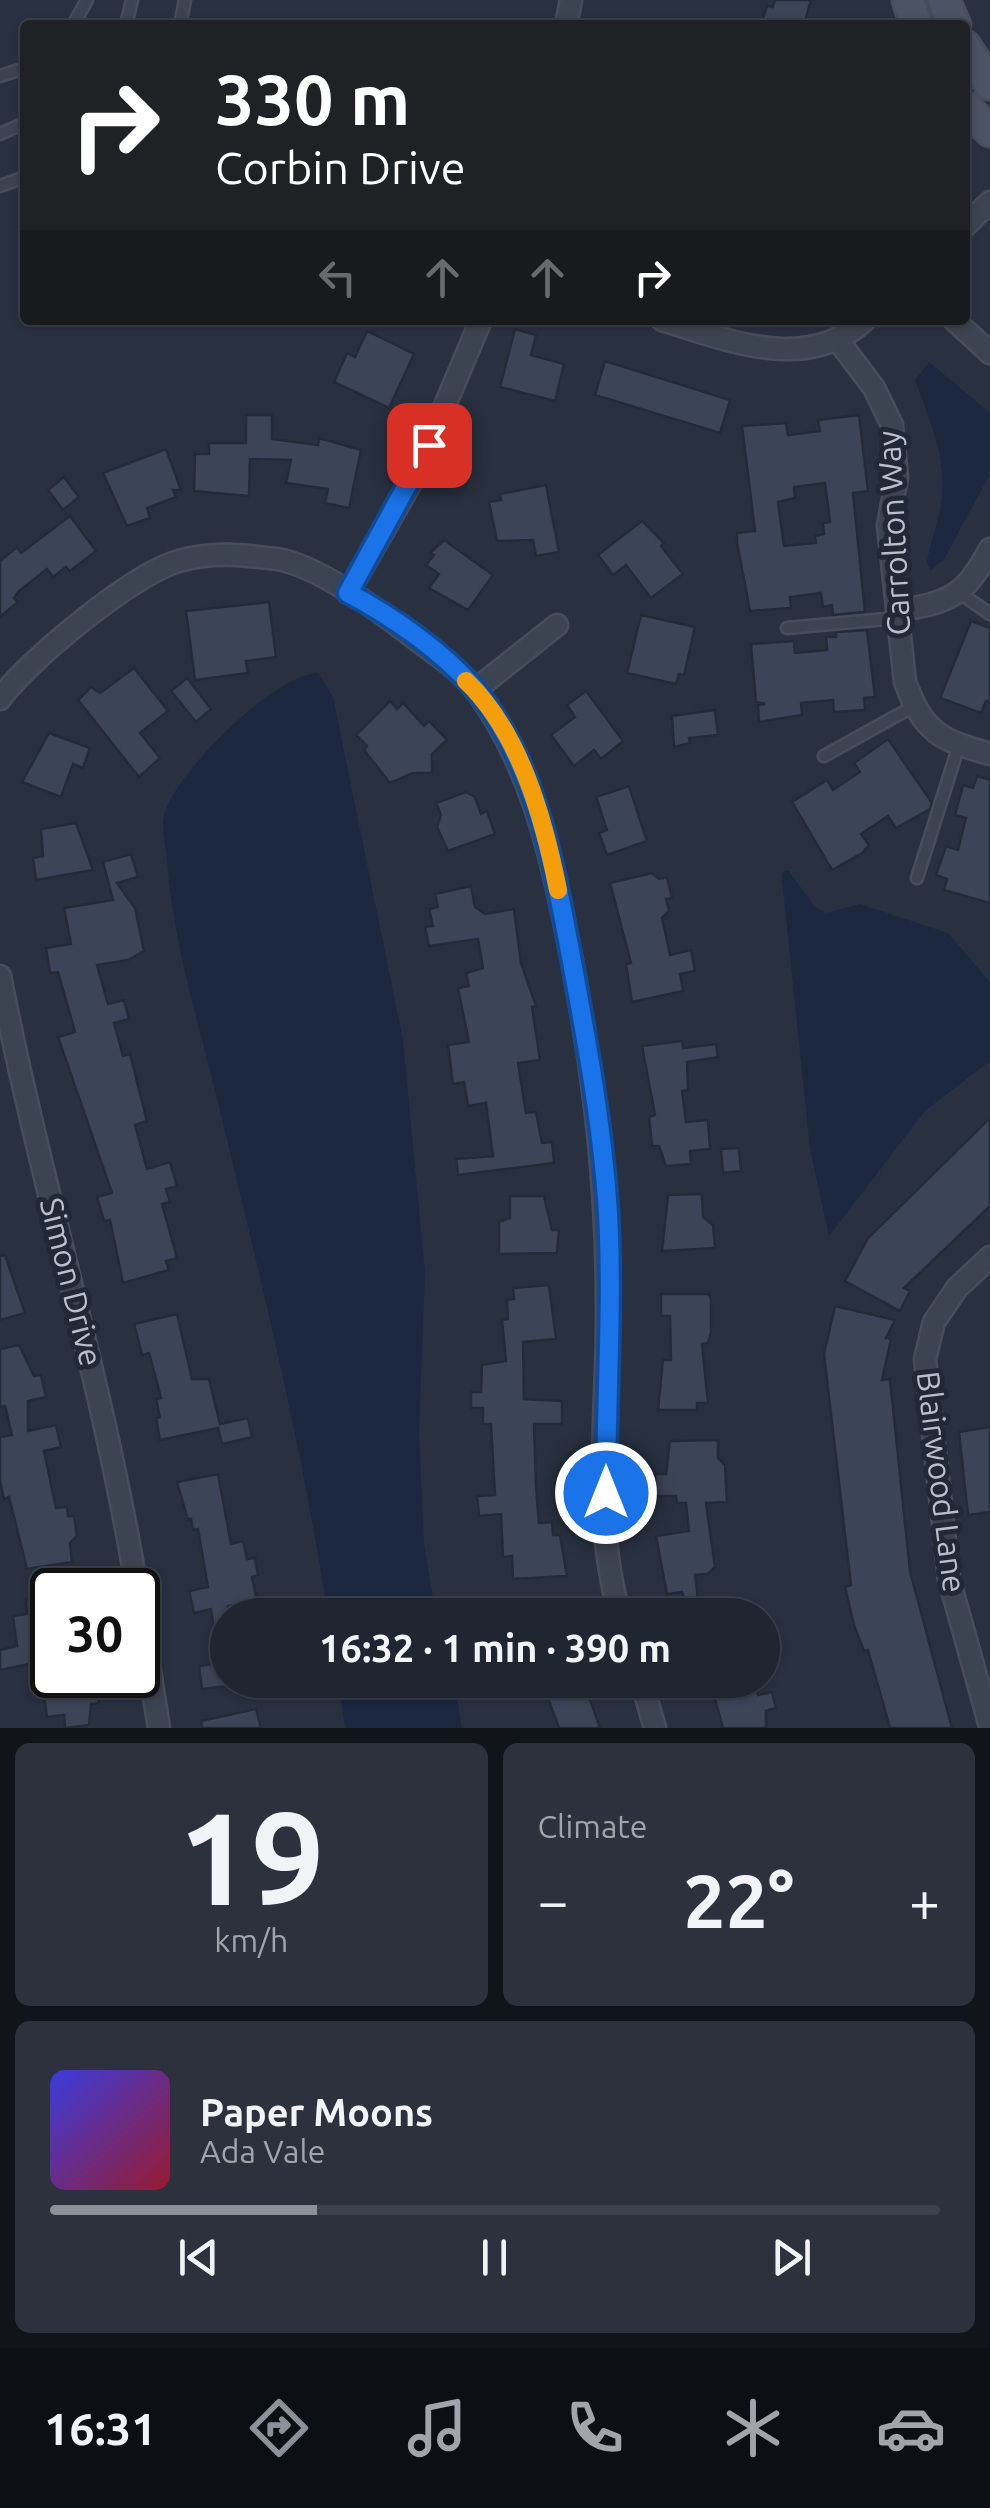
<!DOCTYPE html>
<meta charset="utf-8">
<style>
body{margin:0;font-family:Ubuntu,sans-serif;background:#2c313d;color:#f1f3f6;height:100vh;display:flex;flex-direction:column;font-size:38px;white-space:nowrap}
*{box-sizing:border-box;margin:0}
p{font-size:32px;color:#a1a5ab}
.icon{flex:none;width:55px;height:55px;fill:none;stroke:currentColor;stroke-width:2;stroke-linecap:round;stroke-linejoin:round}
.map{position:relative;height:1728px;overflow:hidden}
.details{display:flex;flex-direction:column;gap:15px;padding:15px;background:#11141b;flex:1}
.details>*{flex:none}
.hud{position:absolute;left:20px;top:20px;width:950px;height:305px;border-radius:10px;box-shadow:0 2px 8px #0004,0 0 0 2px #3c424d;background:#202124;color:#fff;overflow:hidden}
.speed{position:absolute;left:30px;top:1568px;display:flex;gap:20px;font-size:50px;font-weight:700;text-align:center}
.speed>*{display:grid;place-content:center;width:130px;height:130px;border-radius:50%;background:#1f2531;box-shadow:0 2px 8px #0004,0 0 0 2px #3c424d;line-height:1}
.speed .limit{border:5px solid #111;border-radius:15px;background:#fff;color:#111}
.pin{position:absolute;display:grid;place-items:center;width:85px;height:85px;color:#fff;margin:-42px;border-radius:20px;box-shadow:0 5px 15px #0006}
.me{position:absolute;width:110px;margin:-55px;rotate:0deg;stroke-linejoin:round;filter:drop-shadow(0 0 8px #0008)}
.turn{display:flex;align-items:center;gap:35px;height:210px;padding:0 30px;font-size:45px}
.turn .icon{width:130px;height:130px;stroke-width:2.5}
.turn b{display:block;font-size:70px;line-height:85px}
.lanes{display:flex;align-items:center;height:95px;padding:0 30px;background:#0003;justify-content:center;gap:50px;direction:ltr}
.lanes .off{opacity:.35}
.big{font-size:75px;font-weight:700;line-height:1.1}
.details .card{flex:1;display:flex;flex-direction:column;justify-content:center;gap:15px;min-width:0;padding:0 35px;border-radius:15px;background:#2c313d}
.details .dial{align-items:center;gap:0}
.dial b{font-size:130px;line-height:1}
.song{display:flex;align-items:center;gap:30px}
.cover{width:120px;height:120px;border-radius:15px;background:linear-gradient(135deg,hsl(240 70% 55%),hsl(350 70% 35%))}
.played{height:10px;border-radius:5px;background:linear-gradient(90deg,#8c9099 30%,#3c424d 30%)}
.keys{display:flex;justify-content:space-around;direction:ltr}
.heat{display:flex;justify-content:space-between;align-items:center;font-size:55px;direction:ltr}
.details .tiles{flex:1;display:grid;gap:15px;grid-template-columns:1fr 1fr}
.card:last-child{grid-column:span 2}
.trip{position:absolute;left:210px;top:1598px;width:570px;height:100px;border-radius:50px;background:#1f2531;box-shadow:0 2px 8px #0004,0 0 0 2px #3c424d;font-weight:700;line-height:100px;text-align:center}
.dock{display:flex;height:160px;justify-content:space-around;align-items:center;background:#0c0f14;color:#a1a5ab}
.dock .icon{width:70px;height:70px}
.dock .on{color:#8c9099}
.dock b{font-size:45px;color:#f1f3f6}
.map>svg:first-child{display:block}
.water{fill:#1c283f}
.building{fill:#3c4557;stroke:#242b38;stroke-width:2.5;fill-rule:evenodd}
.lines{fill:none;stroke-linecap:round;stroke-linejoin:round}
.lane-casing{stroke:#474d5a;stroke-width:15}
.street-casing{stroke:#474d5a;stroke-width:25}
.secondary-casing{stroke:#474d5a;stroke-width:35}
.lane{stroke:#3d4451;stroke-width:10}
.street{stroke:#3d4451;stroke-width:20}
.secondary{stroke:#4c5364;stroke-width:30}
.route-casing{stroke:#114b97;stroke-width:25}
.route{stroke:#1a73e8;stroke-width:18}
.slow{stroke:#f59e0b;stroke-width:18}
.labels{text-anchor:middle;stroke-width:10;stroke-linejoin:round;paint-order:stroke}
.street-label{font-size:32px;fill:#babfcb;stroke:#222936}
</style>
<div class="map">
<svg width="990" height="1728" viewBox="0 0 990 1728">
<rect width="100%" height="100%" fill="#293141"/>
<g class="water">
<path d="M 929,362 L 990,413 L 990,474 L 943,561 L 930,570 L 927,561 C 931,540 940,518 942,497 C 946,455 929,419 915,380 Z"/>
<path d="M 318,673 L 333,697 L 403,1040 L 425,1273 L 419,1433 L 424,1543 L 436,1615 L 328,1615 C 301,1439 257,1264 215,1090 C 196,1014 173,940 167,861 C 166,848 161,830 164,816 C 173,774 275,674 318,673 Z"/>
<path d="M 788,870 L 815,907 L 826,913 L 860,904 L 948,933 L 990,982 L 990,1061 L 925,1111 L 829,1236 L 810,1149 L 782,879 L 782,873 Z"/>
<path d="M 338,1680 L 454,1680 L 462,1728 L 345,1728 Z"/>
</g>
<g class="building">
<path d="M 775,0 L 811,0 L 804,25 L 761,25 L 767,6 L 773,7 Z"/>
<path d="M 515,329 L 536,335 L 531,355 L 564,364 L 555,401 L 500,387 Z"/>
<path d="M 367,331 L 414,354 L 389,408 L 334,382 L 347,353 L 355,357 Z"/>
<path d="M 605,361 L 730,400 L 720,433 L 595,395 Z"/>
<path d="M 246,415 L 272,415 L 272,439 L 318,445 L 319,438 L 361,450 L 349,508 L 325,503 L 328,489 L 286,483 L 291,460 L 250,459 L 249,496 L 194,491 L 195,454 L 209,454 L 209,443 L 246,443 Z"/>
<path d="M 859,415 L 868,491 L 853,493 L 865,612 L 833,615 L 832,605 L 823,607 L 821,593 L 790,597 L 791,608 L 750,611 L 737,543 L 737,533 L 755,531 L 742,426 L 786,423 L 788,435 L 820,431 L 818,420 ZM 825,483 L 830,522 L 823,523 L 824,534 L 815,536 L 816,543 L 784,546 L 778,502 L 795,498 L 794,487 Z"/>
<path d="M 166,449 L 181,490 L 173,490 L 176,497 L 147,508 L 150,518 L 127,526 L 103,473 Z"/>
<path d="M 64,477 L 79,497 L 63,510 L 48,490 Z"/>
<path d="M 546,485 L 559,552 L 536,556 L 533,540 L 497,541 L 489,502 L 501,500 L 500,494 Z"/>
<path d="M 70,516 L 96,551 L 70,571 L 66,567 L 53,577 L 47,569 L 19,591 L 14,598 L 18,602 L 0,617 L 0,561 L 17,547 L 21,553 Z"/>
<path d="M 642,521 L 664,543 L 661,546 L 683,574 L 651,598 L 626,565 L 613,575 L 598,555 Z"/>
<path d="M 444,540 L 493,575 L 468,610 L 429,588 L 439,574 L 426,565 L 434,555 L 430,553 Z"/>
<path d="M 269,602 L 276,657 L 246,661 L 248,673 L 195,680 L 186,611 Z"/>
<path d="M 641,615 L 695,627 L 684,675 L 679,674 L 676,684 L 627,673 Z"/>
<path d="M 971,621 L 990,628 L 990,702 L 986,701 L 981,713 L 940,698 Z"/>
<path d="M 867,630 L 875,697 L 864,698 L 865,710 L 834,712 L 833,700 L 801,703 L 802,715 L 759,722 L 758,705 L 765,704 L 756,702 L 751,644 L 794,641 L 795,653 L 827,650 L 826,637 L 836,637 L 836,632 Z"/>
<path d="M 134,668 L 168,711 L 140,733 L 160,758 L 139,777 L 78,700 L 91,687 L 100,693 Z"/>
<path d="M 187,678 L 211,709 L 196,722 L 171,691 Z"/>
<path d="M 586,691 L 623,741 L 601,759 L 594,750 L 574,766 L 551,735 L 575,717 L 567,705 Z"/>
<path d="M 390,701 L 397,709 L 403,703 L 424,726 L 429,721 L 447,740 L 432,754 L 432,773 L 413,773 L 390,783 L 364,750 L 367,746 L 356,735 Z"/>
<path d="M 715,710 L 718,735 L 689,738 L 690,743 L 674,747 L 672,716 Z"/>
<path d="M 49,733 L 90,748 L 83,768 L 73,764 L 61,797 L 22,782 Z"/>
<path d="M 888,739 L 932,803 L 930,809 L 896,828 L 888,816 L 861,834 L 869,845 L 862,853 L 832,870 L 792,802 L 827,780 L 833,790 L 860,772 L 854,763 Z"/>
<path d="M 977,776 L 990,780 L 990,903 L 944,890 L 947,879 L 936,875 L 946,846 L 958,850 L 966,818 L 955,815 L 963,785 L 973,788 Z"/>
<path d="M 629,786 L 647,841 L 607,855 L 599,833 L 607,830 L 596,797 Z"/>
<path d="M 466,792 L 475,797 L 481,814 L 487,811 L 495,834 L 448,851 L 437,827 L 441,815 L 436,803 Z"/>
<path d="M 76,823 L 93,870 L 36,880 L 33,858 L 43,856 L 41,829 Z"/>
<path d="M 131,854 L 138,877 L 117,883 L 135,908 L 144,951 L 128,960 L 97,965 L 108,1004 L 124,1000 L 129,1019 L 114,1023 L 123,1056 L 130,1054 L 147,1121 L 135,1125 L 147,1169 L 170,1162 L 177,1186 L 166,1189 L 170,1202 L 162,1204 L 177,1258 L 166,1261 L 169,1270 L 123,1283 L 110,1220 L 104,1221 L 97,1197 L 112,1193 L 58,1037 L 75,1032 L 58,972 L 50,973 L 46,948 L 71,944 L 64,908 L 113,900 L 103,862 Z"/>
<path d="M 652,873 L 659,879 L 667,877 L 672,898 L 666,899 L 669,911 L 662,918 L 670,955 L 691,950 L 695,971 L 680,974 L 683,991 L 632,1002 L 626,964 L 631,963 L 610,883 Z"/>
<path d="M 471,886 L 475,907 L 485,914 L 514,909 L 521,963 L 536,1006 L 532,1007 L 540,1060 L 518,1063 L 526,1113 L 536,1112 L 542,1143 L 552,1142 L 554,1163 L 458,1175 L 456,1159 L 493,1156 L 486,1103 L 468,1106 L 464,1082 L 453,1084 L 448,1045 L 469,1042 L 458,988 L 469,986 L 466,973 L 483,968 L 478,939 L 429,946 L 425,927 L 433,926 L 429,909 L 438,907 L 435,894 Z"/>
<path d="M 682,1041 L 683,1048 L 716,1044 L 718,1057 L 687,1062 L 688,1090 L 682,1091 L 686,1122 L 708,1120 L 710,1149 L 690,1151 L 691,1164 L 666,1166 L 659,1146 L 652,1146 L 649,1117 L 655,1115 L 642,1046 Z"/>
<path d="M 990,1118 L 990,1206 L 904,1288 L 910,1291 L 900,1311 L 845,1281 L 868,1238 Z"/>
<path d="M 739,1148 L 741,1171 L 723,1173 L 721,1149 Z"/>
<path d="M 702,1194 L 703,1217 L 713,1225 L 715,1248 L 662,1251 L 668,1195 Z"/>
<path d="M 510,1196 L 544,1196 L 552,1230 L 559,1230 L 557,1253 L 499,1254 L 499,1222 L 510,1218 Z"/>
<path d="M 5,1255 L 25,1313 L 0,1320 L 0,1256 Z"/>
<path d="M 549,1285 L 556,1339 L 523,1342 L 524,1399 L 562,1401 L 562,1424 L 534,1424 L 536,1486 L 539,1523 L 552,1522 L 553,1535 L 560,1535 L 567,1576 L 513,1579 L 512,1556 L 503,1557 L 501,1514 L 479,1516 L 477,1496 L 495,1495 L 491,1424 L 483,1424 L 483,1408 L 471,1408 L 471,1392 L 481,1392 L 482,1365 L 506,1361 L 502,1320 L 508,1319 L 507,1300 L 514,1299 L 513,1288 Z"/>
<path d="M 661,1294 L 709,1294 L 711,1300 L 711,1332 L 708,1343 L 702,1344 L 708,1403 L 697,1403 L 697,1410 L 658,1410 L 663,1360 L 671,1360 L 670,1316 L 661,1316 Z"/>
<path d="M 835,1306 L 895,1320 L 886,1338 L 891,1339 L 882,1380 L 890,1379 L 910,1571 L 952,1728 L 890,1728 L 868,1650 L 864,1651 L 854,1625 L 845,1587 L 851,1585 L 824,1354 Z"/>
<path d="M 177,1314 L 192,1379 L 209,1379 L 220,1424 L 248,1418 L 252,1437 L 222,1444 L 218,1428 L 160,1440 L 156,1418 L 160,1417 L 156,1399 L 161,1398 L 149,1353 L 142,1355 L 134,1324 Z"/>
<path d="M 19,1345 L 34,1376 L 41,1375 L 46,1397 L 28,1401 L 28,1431 L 56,1425 L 61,1447 L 44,1451 L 56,1508 L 67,1507 L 68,1516 L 74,1516 L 77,1536 L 70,1543 L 72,1562 L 27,1569 L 9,1497 L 4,1499 L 0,1481 L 0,1437 L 12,1435 L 5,1406 L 0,1407 L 0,1349 Z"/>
<path d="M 990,1427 L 990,1512 L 968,1515 L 959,1432 Z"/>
<path d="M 718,1440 L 718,1458 L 725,1465 L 727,1502 L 706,1503 L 715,1567 L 708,1574 L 695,1575 L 700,1615 L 689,1615 L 682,1592 L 667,1594 L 656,1536 L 689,1531 L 686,1503 L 677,1503 L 676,1496 L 655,1496 L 655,1474 L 666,1474 L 670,1441 Z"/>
<path d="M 218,1474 L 231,1544 L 243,1541 L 247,1559 L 255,1558 L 258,1575 L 252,1577 L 257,1601 L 228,1606 L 228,1654 L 218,1655 L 211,1609 L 194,1613 L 189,1591 L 208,1587 L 198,1529 L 193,1530 L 191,1519 L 188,1520 L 177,1482 Z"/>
<path d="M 52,1597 L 52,1675 L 95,1675 L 99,1703 L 91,1704 L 89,1725 L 65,1728 L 64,1715 L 47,1717 L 39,1662 L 0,1670 L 0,1650 L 17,1646 L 13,1616 L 27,1614 L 26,1600 Z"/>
<path d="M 228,1662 L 228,1686 L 202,1689 L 199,1666 Z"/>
<path d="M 541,1680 L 583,1680 L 600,1728 L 559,1728 Z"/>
<path d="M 741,1680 L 754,1680 L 758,1695 L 772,1692 L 776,1708 L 766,1711 L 766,1728 L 723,1728 L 712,1688 Z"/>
<path d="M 256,1709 L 261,1728 L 202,1728 L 201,1721 Z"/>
</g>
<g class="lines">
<defs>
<g id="lane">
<path d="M 73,25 L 87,0"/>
<path d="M 126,25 L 132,0"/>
<path d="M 180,25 L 185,0"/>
<path d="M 0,76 L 25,68"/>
<path d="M 0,134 L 25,123"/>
<path d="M 0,186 L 25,177"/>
<path d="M 960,593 L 990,614"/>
<path d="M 787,628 L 897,618"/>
<path d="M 824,756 L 914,706"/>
<path d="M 917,878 L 959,745"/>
</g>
<g id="street">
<path d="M 566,25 L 571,0"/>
<path d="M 965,226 L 990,202"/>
<path d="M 662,320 C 727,340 807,374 865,320"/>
<path d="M 954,320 L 990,353"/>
<path d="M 837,339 L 874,388 L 892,425 L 897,478 L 888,525 L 905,682 C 924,733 940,740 990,754"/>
<path d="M 348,593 L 416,474 L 481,320"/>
<path d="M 897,611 C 950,602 964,597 990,549"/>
<path d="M 475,690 L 557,625"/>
<path d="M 0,699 C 27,661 134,573 179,561 C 212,551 244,555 277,559 C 316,565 377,609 409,634 C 432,652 460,669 478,693 C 534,772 553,863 571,956 C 596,1086 608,1194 607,1327 C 606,1420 593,1525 620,1615"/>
<path d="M 0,976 C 40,1182 103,1382 137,1590"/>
<path d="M 990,1257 L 957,1288 L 934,1322 L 925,1359 L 949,1579 L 990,1726"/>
<path d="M 138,1596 L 159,1728"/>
<path d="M 641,1680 L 655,1728"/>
</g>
<g id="secondary">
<path d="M 908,0 L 916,25"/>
<path d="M 944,0 L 955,25"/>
<path d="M 965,46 L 990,84"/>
<path d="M 965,107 L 990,131"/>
</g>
</defs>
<use href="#lane" class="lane-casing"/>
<use href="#street" class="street-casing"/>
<use href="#secondary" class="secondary-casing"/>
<use href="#lane" class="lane"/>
<use href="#street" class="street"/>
<use href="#secondary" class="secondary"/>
</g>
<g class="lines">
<defs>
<path id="route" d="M 429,445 L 348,593 C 392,616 442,651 475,689 C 532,757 551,851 567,935 C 584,1027 602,1119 608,1213 C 613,1305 606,1400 606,1493"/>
</defs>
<use href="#route" class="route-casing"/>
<use href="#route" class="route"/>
<path class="slow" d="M 466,681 C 520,732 544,819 558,890"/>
</g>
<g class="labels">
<g class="street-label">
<text transform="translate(894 533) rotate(-93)" y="11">Carrolton Way</text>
<text transform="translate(71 1282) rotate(76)" y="11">Simon Drive</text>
<text transform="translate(941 1482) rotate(83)" y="11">Blairwood Lane</text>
</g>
</g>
</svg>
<div class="speed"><div class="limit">30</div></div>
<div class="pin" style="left:429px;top:445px;background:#d93025"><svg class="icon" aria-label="arrive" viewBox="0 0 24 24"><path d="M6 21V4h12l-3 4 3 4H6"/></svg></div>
<svg class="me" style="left:606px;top:1493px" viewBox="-20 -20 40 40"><circle r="17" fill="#1a73e8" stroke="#fff" stroke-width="3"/><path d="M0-11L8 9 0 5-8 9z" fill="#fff"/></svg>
<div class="trip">16:32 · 1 min · 390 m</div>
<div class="hud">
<div class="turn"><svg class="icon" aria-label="right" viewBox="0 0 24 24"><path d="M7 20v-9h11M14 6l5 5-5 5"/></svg><div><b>330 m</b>Corbin Drive</div></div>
<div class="lanes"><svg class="icon off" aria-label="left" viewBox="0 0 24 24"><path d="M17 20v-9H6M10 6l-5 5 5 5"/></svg><svg class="icon off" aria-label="ahead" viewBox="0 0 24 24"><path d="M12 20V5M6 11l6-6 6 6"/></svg><svg class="icon off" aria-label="ahead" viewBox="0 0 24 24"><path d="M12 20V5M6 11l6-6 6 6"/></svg><svg class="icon" aria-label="right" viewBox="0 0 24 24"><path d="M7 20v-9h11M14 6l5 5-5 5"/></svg></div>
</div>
</div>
<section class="details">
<div class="tiles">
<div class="card dial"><b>19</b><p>km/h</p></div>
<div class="card"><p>Climate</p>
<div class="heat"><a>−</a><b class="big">22°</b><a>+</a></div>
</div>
<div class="card">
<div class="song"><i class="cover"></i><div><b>Paper Moons</b><p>Ada Vale</p></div></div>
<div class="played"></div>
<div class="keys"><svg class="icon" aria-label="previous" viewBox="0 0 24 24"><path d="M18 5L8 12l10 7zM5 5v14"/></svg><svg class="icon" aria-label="pause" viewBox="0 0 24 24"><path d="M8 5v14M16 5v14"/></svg><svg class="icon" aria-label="next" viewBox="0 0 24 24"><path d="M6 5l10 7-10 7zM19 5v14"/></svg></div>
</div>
</div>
</section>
<nav class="dock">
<b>16:31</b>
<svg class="icon on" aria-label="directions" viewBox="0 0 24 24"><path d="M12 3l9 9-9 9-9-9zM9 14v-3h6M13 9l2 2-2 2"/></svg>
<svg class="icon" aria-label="music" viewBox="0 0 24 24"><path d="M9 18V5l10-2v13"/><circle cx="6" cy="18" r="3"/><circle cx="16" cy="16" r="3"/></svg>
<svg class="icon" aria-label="phone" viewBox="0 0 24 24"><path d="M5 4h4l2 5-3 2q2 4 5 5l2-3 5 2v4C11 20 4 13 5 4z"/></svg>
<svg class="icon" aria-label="climate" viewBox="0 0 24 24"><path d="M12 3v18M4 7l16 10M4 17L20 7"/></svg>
<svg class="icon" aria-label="car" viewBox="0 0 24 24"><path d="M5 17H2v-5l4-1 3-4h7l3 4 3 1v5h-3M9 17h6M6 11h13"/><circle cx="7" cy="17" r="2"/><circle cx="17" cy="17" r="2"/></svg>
</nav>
